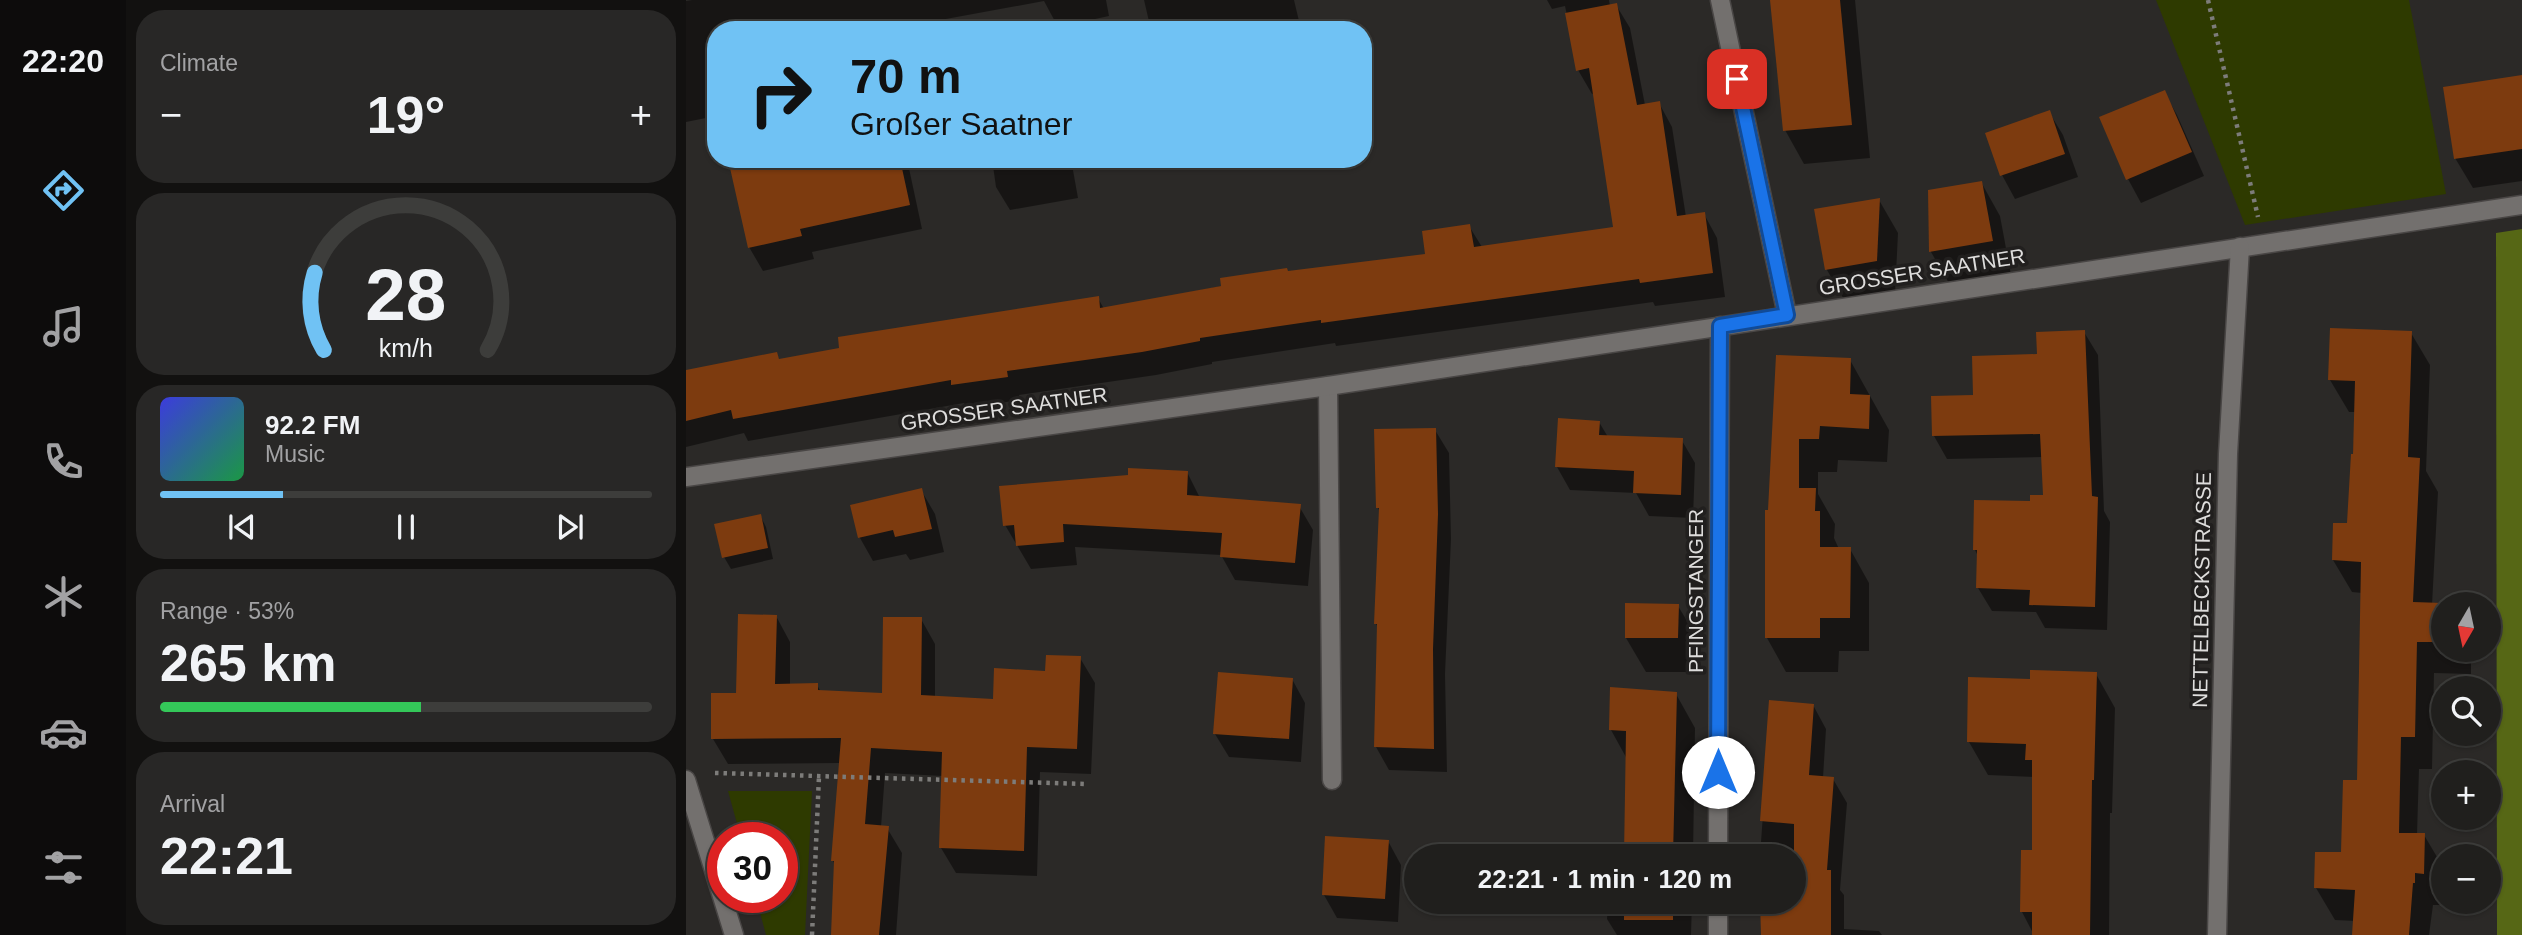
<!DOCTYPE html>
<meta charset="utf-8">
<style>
body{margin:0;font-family:Arial,sans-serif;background:#282726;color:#f1f3f6;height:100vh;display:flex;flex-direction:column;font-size:26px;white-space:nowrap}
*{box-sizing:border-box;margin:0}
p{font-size:23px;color:#a2a2a4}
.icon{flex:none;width:38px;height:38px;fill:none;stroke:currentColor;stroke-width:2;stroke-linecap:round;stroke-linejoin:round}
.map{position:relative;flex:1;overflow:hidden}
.side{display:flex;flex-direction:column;gap:10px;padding:10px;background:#121110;width:560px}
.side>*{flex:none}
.banner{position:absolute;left:21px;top:21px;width:665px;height:147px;border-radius:28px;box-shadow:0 2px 5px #0004,0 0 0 2px #3d3d3b;background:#70c2f4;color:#111;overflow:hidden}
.needle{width:46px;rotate:189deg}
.tools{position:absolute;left:1745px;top:592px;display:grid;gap:14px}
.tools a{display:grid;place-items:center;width:70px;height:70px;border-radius:50%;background:#201f1d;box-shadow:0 2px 5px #0004,0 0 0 2px #3d3d3b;font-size:35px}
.speed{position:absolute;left:21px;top:822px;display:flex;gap:14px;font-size:35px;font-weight:700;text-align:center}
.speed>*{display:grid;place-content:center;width:91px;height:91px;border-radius:50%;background:#201f1d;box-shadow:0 2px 5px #0004,0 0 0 2px #3d3d3b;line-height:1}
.speed .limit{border:10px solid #d22;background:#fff;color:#111}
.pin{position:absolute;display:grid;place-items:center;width:60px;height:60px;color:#fff;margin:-30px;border-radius:14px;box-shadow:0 4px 10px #0006}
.me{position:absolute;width:77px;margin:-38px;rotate:0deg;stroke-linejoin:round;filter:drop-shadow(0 0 5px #0008)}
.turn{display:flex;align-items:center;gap:24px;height:147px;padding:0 28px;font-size:32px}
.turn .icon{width:91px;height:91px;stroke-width:2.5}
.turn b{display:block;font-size:49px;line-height:60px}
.big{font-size:52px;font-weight:700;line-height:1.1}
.side .widget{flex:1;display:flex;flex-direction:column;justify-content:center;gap:10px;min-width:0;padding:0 24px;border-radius:28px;background:#282726}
.side .dial{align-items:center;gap:0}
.dial svg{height:182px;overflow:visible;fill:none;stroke:#3d3d3b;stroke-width:7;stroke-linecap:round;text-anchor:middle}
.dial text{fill:#f1f3f6;stroke:none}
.song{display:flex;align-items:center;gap:21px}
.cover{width:84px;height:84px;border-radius:10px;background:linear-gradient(135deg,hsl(240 70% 55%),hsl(140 70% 35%))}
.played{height:7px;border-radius:4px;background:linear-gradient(90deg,#70c2f4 25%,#3d3d3b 25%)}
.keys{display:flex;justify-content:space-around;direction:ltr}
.heat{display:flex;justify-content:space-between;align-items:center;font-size:38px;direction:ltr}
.charge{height:10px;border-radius:5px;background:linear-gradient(90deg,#34c759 53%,#3d3d3b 0)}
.trip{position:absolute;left:718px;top:844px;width:402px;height:70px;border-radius:35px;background:#201f1d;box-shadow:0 2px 5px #0004,0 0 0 2px #3d3d3b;font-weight:700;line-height:70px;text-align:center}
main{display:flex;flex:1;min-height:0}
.menu{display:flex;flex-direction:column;width:126px;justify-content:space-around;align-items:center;background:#0d0c0c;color:#a2a2a4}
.menu .icon{width:49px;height:49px}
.menu .current{color:#70c2f4}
.menu b{font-size:32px;color:#f1f3f6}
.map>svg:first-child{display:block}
.green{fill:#2e3a00}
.forest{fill:#566715}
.shadow{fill:#0007}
.building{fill:#7d3b0f}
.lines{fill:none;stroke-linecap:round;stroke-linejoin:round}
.minor-casing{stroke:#494645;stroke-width:21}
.path{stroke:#7d7c7a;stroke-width:4.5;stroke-dasharray:3.5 5;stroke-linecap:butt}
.minor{stroke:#73706e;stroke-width:18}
.route-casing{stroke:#114b97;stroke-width:18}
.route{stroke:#1a73e8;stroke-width:12}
.labels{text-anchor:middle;stroke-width:7;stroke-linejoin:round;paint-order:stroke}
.street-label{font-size:21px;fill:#dedddc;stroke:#211f1e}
</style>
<main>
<nav class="menu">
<b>22:20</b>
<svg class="icon current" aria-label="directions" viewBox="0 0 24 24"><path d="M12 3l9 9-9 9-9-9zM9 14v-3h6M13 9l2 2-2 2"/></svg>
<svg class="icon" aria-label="music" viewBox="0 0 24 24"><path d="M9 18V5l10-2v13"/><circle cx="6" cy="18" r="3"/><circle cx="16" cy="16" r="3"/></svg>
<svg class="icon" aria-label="phone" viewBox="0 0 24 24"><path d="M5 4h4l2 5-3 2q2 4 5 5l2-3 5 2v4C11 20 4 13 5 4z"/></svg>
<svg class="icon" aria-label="climate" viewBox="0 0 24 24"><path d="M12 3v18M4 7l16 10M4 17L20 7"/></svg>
<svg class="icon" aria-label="car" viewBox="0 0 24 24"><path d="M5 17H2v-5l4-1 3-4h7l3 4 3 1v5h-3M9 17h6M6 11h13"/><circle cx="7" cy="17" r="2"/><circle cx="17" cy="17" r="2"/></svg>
<svg class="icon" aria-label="filters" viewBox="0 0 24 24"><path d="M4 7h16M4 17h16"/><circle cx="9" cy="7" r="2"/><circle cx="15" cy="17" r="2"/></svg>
</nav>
<section class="side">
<div class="widget"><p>Climate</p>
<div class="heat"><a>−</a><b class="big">19°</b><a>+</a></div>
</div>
<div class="widget dial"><svg viewBox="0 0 100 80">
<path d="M14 69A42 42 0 1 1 86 69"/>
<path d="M14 69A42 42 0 0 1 10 35" stroke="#70c2f4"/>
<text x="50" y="56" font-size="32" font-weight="700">28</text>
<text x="50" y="72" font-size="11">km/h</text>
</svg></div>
<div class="widget">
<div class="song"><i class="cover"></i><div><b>92.2 FM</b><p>Music</p></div></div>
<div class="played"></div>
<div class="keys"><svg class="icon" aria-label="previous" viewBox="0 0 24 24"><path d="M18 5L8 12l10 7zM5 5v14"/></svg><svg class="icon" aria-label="pause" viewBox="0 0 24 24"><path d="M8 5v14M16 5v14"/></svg><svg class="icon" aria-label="next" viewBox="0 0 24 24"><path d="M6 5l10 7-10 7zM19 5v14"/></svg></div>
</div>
<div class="widget"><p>Range · 53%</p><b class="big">265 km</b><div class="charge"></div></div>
<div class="widget"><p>Arrival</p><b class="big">22:21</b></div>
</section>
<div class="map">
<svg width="1836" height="935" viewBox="0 0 1836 935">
<rect width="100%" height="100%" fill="#2b2927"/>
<g class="green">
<path d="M 1470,0 L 1723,0 L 1760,194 L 1559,225 Z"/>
<path d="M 42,791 L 126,791 L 119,935 L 80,935 L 70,898 L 96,898 L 96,838 L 55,838 Z"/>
</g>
<path class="forest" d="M 1836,229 L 1836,935 L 1811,935 L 1810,233 Z"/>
<g class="shadow">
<path d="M 6,0 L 420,0 L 423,16 L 372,27 L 358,1 L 249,21 L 251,30 L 30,30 L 30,116 L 0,122 L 0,1 Z"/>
<path d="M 458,0 L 608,0 L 613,21 L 582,27 L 582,30 L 465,30 Z"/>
<path d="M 861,0 L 923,0 L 924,6 L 930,5 L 944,28 L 959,105 L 973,103 L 986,127 L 1000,217 L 1018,214 L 1031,238 L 1039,297 L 969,306 L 967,302 L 650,346 L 649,343 L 526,362 L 526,364 L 470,375 L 333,395 L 334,400 L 281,408 L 278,403 L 62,441 L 58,433 L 0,447 L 0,372 L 90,354 L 94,361 L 412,298 L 418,309 L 602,273 L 741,255 L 783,226 L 796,247 L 929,229 L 909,93 L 906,94 L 892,70 L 879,6 L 866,9 Z"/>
<path d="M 1086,0 L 1169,0 L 1184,158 L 1118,164 L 1099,130 Z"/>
<path d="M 1836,77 L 1836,181 L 1787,188 L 1769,158 Z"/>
<path d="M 1478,92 L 1491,115 L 1518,176 L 1455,203 L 1442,179 Z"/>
<path d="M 1363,112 L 1377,135 L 1392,177 L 1329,199 L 1316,175 L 1301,134 Z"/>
<path d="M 44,159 L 221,159 L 236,229 L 126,252 L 128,259 L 77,271 L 63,247 Z"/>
<path d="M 306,159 L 385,159 L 392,198 L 324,210 L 310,187 Z"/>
<path d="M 1295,182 L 1314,216 L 1325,275 L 1264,285 L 1245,252 L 1244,191 Z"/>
<path d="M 1193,200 L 1212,233 L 1209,295 L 1160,303 L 1141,270 L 1130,210 Z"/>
<path d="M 1398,332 L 1412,355 L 1418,511 L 1424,522 L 1421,630 L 1359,628 L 1350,612 L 1306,611 L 1292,588 L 1292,556 L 1289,550 L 1345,503 L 1359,497 L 1357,457 L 1261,459 L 1248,436 L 1289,397 L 1352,356 Z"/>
<path d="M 1725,333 L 1744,365 L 1740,471 L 1752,492 L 1746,605 L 1757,605 L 1757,649 L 1785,649 L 1785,674 L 1748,673 L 1746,769 L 1733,769 L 1731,835 L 1738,835 L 1757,867 L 1756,905 L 1747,905 L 1743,935 L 1668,935 L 1669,921 L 1649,920 L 1630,888 L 1657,854 L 1673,782 L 1676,593 L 1666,592 L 1647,560 L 1662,525 L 1670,412 L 1663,412 L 1644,380 Z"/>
<path d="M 1092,356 L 1164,360 L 1203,430 L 1201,462 L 1152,460 L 1151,472 L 1132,472 L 1132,494 L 1149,524 L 1148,538 L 1153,549 L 1164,549 L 1183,583 L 1183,651 L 1153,651 L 1152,672 L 1100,672 L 1081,638 L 1083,512 Z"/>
<path d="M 913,422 L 922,437 L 995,439 L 1009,463 L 1007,518 L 963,516 L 950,493 L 884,490 L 871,467 Z"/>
<path d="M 749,430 L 763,453 L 765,539 L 759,674 L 761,772 L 703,770 L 690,747 L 692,627 L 690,624 L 695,513 L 692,508 Z"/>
<path d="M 501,472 L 514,498 L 613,506 L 627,530 L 622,586 L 549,580 L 535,555 L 389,547 L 391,565 L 345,569 L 319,525 Z"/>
<path d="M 235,490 L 249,514 L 258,552 L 224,560 L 220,554 L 187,561 L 174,538 L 166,506 Z"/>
<path d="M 74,515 L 80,527 L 87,559 L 45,569 L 38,557 Z"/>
<path d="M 992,606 L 1012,639 L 1011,672 L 960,672 L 940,638 Z"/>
<path d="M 90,616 L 104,642 L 104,685 L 131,685 L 135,692 L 198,695 L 235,619 L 249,644 L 249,698 L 308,701 L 361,672 L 394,658 L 409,683 L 405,774 L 354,772 L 351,876 L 270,873 L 255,848 L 257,776 L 199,773 L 195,827 L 201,828 L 216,853 L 210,935 L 147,935 L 150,866 L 147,861 L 154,763 L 42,764 L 27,739 L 52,695 Z"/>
<path d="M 1410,674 L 1429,708 L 1426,813 L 1424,813 L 1423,935 L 1348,935 L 1336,912 L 1347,851 L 1348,777 L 1302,775 L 1283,742 L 1346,681 Z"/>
<path d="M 606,679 L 619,703 L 615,762 L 543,757 L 529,734 Z"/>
<path d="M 990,694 L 1009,728 L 1007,856 L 940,856 L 941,759 L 925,730 Z"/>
<path d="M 1085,702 L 1127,705 L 1140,729 L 1137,778 L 1147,779 L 1161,803 L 1154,890 L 1158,895 L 1158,929 L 1193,931 L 1196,935 L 1076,935 L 1108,901 L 1108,856 L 1074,856 Z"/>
<path d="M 702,841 L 715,865 L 712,922 L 651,918 L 638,895 Z"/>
<path d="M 922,901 L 1006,901 L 1005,935 L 931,935 L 921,919 Z"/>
</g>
<g class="building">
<path d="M 1084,0 L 1154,0 L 1166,125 L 1097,131 Z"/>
<path d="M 931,3 L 951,105 L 974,101 L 991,216 L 1019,212 L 1027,273 L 954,283 L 953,279 L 635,323 L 635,320 L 514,338 L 514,341 L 456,352 L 321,371 L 322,377 L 265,385 L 265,380 L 47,419 L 45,410 L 0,421 L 0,370 L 91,352 L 93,359 L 153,348 L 152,337 L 413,296 L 414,308 L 535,286 L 534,278 L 601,268 L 602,271 L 739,254 L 736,231 L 784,224 L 788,247 L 927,227 L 903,68 L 890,71 L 879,13 Z"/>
<path d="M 1836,75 L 1836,149 L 1768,159 L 1757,87 Z"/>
<path d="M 1479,90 L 1506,152 L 1440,180 L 1413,117 Z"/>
<path d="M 1364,110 L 1379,154 L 1314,176 L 1299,133 Z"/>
<path d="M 42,159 L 214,159 L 224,205 L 114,229 L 116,236 L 62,248 Z"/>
<path d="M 1296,181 L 1307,241 L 1243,252 L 1242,190 Z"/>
<path d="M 1194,198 L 1191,261 L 1139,270 L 1128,209 Z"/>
<path d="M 1644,328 L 1726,331 L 1722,457 L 1734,458 L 1727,602 L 1757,603 L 1757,642 L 1731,642 L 1729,737 L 1715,737 L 1713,833 L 1739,833 L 1738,874 L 1729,873 L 1729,883 L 1727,883 L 1723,935 L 1666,935 L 1669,890 L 1628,888 L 1629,852 L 1655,852 L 1657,780 L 1671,780 L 1675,562 L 1646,560 L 1647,523 L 1661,523 L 1665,454 L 1667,454 L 1669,381 L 1642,380 Z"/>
<path d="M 1399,330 L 1406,496 L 1412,497 L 1409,607 L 1343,605 L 1344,590 L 1290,588 L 1291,550 L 1287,550 L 1288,500 L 1344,501 L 1344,495 L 1357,495 L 1354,434 L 1246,436 L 1245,396 L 1287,395 L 1286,356 L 1351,354 L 1350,332 Z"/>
<path d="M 1090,355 L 1165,358 L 1164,394 L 1184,395 L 1183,429 L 1134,426 L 1133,439 L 1113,439 L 1113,488 L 1130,488 L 1129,511 L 1134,511 L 1134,547 L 1165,547 L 1164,618 L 1134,618 L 1134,638 L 1079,638 L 1079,510 L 1082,510 Z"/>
<path d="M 872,418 L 914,421 L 913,435 L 997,438 L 995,495 L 947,493 L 948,471 L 869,467 Z"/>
<path d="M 750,428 L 752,514 L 747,649 L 748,749 L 688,747 L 691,624 L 688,624 L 693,508 L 690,508 L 688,429 Z"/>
<path d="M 442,468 L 502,471 L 501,495 L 615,504 L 609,563 L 534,557 L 536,533 L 377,524 L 378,542 L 330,546 L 328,525 L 317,526 L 313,486 L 442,475 Z"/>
<path d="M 236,488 L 246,529 L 209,537 L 207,530 L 172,538 L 164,505 Z"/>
<path d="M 75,514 L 82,548 L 36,558 L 28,524 Z"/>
<path d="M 939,603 L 993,604 L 992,638 L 939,638 Z"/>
<path d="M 52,614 L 91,615 L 89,684 L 132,683 L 132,690 L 196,693 L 197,617 L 236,617 L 235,695 L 307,699 L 308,668 L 359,671 L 360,655 L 395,656 L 391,749 L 341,747 L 338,851 L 253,848 L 256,752 L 185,748 L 179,824 L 203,826 L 193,935 L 145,935 L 148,861 L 145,861 L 155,738 L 25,739 L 25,693 L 50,693 Z"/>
<path d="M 1344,670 L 1411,672 L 1408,780 L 1406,780 L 1404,935 L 1346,935 L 1346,912 L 1334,912 L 1335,850 L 1346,850 L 1346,760 L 1339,760 L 1340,744 L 1281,742 L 1282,677 L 1344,679 Z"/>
<path d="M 532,672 L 607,678 L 603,739 L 527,734 Z"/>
<path d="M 924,687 L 991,692 L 987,856 L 938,856 L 940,731 L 923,730 Z"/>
<path d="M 1083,700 L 1128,704 L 1123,775 L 1148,777 L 1141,870 L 1145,870 L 1145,935 L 1075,935 L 1074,901 L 1108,901 L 1108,824 L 1074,821 Z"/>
<path d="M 639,836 L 703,840 L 699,899 L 636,895 Z"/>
<rect x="938" y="901" width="49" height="19"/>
</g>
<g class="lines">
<defs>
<g id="minor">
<path d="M 1034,0 L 1101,315"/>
<path d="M 642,386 L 646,780"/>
<path d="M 0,477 L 642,386 L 1836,205"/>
<path d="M 0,780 L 48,935"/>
<path d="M 1032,856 L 1034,326"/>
<path d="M 1032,935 L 1032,901"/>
<path d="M 1531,935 L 1542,454 L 1554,247"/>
</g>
</defs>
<use href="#minor" class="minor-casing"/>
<g class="path">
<path d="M 1522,0 L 1572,217"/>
<path d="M 29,773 L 400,784"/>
<path d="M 126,935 L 133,776"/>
</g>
<use href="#minor" class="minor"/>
</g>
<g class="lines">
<defs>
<path id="route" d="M 1032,772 L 1034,326 L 1101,315 L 1051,79"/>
</defs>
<use href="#route" class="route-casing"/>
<use href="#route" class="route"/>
</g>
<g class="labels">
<g class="street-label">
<text transform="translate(1236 272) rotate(-9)" y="7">GROSSER SAATNER</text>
<text transform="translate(318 409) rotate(-8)" y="7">GROSSER SAATNER</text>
<text transform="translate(1516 590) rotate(-89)" y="7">NETTELBECKSTRASSE</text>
<text transform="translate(1010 591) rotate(-90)" y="7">PFINGSTANGER</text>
</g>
</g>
</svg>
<div class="tools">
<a><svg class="needle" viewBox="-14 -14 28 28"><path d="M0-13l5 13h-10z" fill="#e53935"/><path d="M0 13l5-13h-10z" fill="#a2a2a4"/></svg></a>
<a><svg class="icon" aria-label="search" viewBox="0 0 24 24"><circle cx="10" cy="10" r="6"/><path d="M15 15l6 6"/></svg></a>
<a>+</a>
<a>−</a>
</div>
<div class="speed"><div class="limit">30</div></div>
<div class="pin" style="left:1051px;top:79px;background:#d93025"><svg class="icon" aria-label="arrive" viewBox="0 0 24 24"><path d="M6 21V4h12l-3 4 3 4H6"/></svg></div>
<svg class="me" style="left:1032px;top:772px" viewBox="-20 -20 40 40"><circle r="19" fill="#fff"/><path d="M0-13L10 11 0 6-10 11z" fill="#1a73e8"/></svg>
<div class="trip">22:21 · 1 min · 120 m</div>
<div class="banner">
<div class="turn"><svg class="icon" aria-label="right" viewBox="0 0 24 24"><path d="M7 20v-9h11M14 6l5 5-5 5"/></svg><div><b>70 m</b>Großer Saatner</div></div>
</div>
</div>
</main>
